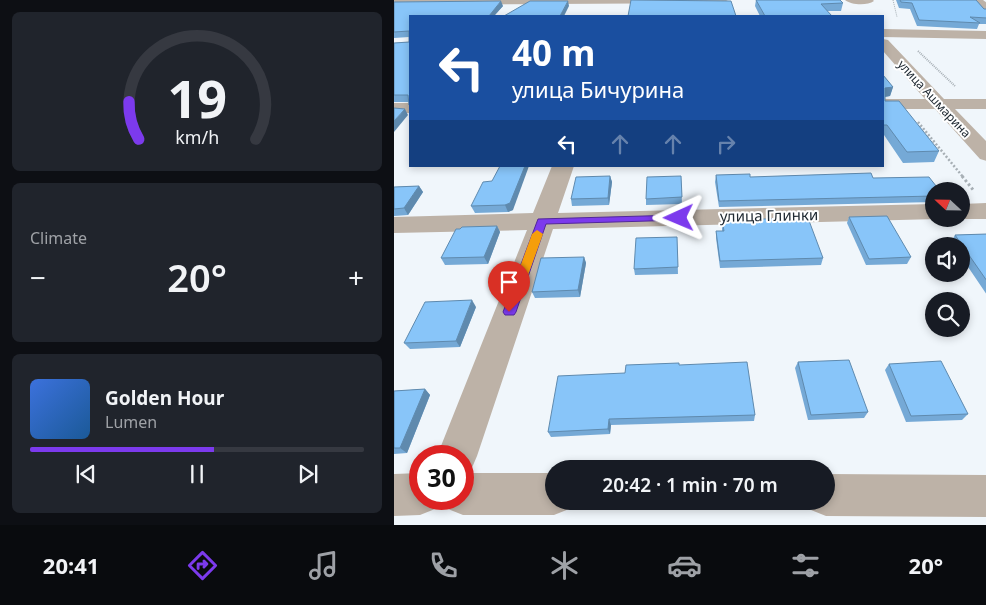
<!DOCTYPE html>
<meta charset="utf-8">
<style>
body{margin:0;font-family:"Noto Sans",sans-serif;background:#20242c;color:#f1f3f6;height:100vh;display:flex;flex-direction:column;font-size:19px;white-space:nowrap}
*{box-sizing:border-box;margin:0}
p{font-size:16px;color:#9ea1a6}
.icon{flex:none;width:28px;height:28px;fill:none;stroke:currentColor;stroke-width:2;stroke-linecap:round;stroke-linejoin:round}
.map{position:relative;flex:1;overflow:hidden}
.details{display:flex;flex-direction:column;gap:12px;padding:12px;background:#0d0f14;width:394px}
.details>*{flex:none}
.banner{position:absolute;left:15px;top:15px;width:475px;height:152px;border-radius:0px;box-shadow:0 2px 8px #0003;background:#1a4fa0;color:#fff;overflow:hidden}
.needle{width:32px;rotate:292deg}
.buttons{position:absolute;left:531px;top:182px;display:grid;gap:10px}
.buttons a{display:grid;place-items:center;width:45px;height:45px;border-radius:50%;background:#171b24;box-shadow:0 2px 8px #0003;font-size:25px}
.speed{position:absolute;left:15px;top:445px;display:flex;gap:10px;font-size:25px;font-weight:700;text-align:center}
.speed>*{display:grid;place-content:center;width:65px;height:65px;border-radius:50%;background:#171b24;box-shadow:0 2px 8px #0003;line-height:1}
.speed .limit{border:8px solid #d22;background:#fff;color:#111}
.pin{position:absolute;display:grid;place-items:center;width:42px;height:42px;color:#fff;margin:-51px -21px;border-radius:50% 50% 50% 0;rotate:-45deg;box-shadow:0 0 5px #0007}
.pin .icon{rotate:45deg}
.me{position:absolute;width:55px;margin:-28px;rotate:269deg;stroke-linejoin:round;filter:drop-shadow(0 0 4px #0008)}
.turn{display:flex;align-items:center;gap:18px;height:105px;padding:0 20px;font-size:22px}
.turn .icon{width:65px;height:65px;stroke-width:2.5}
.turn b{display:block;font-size:35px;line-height:42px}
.lanes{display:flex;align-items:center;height:48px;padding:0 20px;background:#0003;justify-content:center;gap:25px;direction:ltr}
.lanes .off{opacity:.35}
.big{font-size:38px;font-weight:600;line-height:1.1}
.details .widget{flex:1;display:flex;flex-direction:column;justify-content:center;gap:8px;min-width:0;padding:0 18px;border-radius:8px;background:#20242c}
.details .dial{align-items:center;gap:0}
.dial svg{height:130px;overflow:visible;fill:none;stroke:#363941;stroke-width:7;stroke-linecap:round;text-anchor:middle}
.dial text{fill:#f1f3f6;stroke:none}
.song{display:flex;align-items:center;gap:15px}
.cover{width:60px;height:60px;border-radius:8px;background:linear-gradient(135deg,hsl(220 70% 55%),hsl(210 70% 35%))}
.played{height:5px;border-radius:2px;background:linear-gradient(90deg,#7c3aed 55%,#363941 55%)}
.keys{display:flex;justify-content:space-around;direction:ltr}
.heat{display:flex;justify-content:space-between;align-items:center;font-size:28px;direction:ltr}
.trip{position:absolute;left:151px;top:460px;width:290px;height:50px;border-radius:25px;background:#171b24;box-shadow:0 2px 8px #0003;font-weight:600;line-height:50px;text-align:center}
.tab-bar{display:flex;height:80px;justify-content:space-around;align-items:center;background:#090b0e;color:#9ea1a6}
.tab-bar .icon{width:35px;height:35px}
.tab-bar .on{color:#7c3aed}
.tab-bar b{font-size:22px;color:#f1f3f6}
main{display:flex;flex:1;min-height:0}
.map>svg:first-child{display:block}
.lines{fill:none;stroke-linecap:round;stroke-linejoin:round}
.path-far3{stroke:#a7afb5;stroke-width:1;stroke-dasharray:1 1;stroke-linecap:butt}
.path-far2{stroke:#a7afb5;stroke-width:2;stroke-dasharray:1 1;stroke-linecap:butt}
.path-far1{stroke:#a7afb5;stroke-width:2.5;stroke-dasharray:2 2;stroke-linecap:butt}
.path{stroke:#a7afb5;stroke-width:3;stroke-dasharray:2.5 2.5;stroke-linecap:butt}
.minor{fill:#bdb2a7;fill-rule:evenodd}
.wall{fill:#75a9d6}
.shaded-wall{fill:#5f8aae}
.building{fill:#88c5f9;stroke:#5f8aae}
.route{fill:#7c3aed;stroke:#51269a}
.slow{fill:#f59e0b}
.labels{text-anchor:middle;stroke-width:4;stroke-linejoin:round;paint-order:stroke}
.far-street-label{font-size:12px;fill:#202a33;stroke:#fff}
.street-label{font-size:15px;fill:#202a33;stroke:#fff}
</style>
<main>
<section class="details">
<div class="widget dial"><svg viewBox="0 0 100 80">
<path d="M14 69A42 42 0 1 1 86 69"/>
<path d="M14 69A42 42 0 0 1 8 46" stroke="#7c3aed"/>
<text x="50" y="56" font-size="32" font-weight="700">19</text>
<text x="50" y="72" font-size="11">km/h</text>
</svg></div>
<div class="widget"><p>Climate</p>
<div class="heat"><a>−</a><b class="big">20°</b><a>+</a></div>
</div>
<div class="widget">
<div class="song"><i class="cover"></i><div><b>Golden Hour</b><p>Lumen</p></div></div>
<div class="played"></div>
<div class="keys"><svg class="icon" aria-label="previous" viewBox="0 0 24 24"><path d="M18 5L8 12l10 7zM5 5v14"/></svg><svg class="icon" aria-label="pause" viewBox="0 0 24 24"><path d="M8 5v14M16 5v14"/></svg><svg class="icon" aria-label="next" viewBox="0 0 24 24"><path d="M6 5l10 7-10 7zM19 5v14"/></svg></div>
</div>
</section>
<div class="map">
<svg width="593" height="525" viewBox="0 0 593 525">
<rect width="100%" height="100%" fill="#f0f6fb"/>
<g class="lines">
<path class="path-far3" d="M 499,0 L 503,17"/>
<path class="path-far2" d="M 524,51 L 561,86"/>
<path class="path-far1" d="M 524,122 L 569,177"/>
<path class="path" d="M 568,176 L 580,191"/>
<g class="minor">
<path d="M 0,0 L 334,0 L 328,3 L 0,5 Z"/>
<path d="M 451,0 L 479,0 L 480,1 C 473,6 457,5 451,0 Z"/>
<path d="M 577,0 L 589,0 L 593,3 L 593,14 L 589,14 Z"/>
<path d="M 489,29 L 593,31 L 593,39 L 489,37 Z"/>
<path d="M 489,39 L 494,40 L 550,99 L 593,99 L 593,109 L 561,109 L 593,142 L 593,161 L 586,159 L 541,109 L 489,109 L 489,99 L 531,99 L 489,51 Z"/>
<rect x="0" y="103" width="16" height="10"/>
<path d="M 158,166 L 180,166 L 164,213 L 540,204 L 540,219 L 544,219 L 159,229 L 83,456 L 77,470 L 70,473 L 160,473 L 160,501 L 178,501 L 175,509 L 160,515 L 69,515 L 54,509 L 50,499 L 69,499 L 69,456 L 43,456 L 133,230 L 0,233 L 0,217 L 139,213 Z"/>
<path d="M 593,203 L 593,219 L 564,219 L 568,219 L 568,204 Z"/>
<path d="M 26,473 L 26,499 L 45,499 L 41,509 L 26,515 L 0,516 L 0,474 Z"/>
<path d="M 432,474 L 593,475 L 593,517 L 432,516 L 417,510 L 414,501 L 432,501 Z"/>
</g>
</g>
<g class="wall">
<path d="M 362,0 L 446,0 L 449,3 L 447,11 L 433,11 L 438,16 L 366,16 L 361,6 Z"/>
<path d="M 502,0 L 582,0 L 590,9 L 593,9 L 593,24 L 585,24 L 583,29 L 523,26 L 516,9 L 505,8 Z"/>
<path d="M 0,2 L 109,6 L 100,16 L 16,16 L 16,108 L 15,102 L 0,102 L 0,43 L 15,42 L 15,37 L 0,38 Z"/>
<path d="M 489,75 L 499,87 L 496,96 L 491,97 L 491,101 L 545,151 L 540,162 L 509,163 L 490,135 L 489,135 Z"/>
<path d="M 322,175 L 356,177 L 479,178 L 540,191 L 540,202 L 325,207 L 321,182 Z"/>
<path d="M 216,176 L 218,182 L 215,205 L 178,206 L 177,199 Z"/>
<path d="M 287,176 L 288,204 L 252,205 L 252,199 Z"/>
<path d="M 98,181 L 119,210 L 114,212 L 81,213 L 77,206 Z"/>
<path d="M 25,186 L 29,192 L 14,215 L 0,216 L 0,187 Z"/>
<path d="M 455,217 L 517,257 L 513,264 L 472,265 L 453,223 Z"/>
<path d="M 328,220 L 429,258 L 427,265 L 326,268 L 322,238 L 322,231 L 328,231 Z"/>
<path d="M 103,226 L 106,232 L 94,264 L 51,265 L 47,258 Z"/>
<path d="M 593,234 L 593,295 L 568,258 L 568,246 L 560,246 L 557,242 L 561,235 Z"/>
<path d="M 283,237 L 284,274 L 241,275 L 240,269 Z"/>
<path d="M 190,257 L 192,263 L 186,297 L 141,298 L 138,292 Z"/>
<path d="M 82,307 L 66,347 L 16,349 L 10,343 Z"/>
<path d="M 404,362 L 474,412 L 470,418 L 414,420 L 401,368 Z"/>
<path d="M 495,364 L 574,414 L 568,420 L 512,422 L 491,370 Z"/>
<path d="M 285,365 L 361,415 L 360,421 L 217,425 L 216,434 L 157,437 L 154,432 L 231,373 Z"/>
<path d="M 31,389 L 36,395 L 13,453 L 0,454 L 0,391 Z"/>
</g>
<g class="shaded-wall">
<path d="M 107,1 L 109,6 L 100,16 L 95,16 Z"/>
<path d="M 174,1 L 175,6 L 170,16 L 166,16 Z"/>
<path d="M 499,87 L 496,96 L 489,97 L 491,88 Z"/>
<path d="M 11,109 L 14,115 L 0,132 L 0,121 Z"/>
<path d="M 131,166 L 135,166 L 119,210 L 114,212 L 111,205 Z"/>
<path d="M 216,176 L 218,182 L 215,205 L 214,198 Z"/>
<path d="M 25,186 L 29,192 L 14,215 L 10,208 Z"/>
<path d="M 103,226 L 106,232 L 94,264 L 90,257 Z"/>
<path d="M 190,257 L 192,263 L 186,297 L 184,290 Z"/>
<path d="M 78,300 L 82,307 L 66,347 L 62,341 Z"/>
<path d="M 31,389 L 36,395 L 13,453 L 6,448 Z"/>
<path d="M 215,419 L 217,425 L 216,434 L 214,429 Z"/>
</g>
<g class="building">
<path d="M 237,0 L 337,1 L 342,16 L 234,16 Z"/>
<path d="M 362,0 L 446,0 L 449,3 L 427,4 L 438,16 L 371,16 Z"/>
<path d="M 506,0 L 582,0 L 590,9 L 593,9 L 593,18 L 576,17 L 586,23 L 525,20 L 518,3 L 507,2 Z"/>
<path d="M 107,1 L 95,16 L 16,16 L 16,103 L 15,105 L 14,95 L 0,95 L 0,43 L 15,42 L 15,31 L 0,32 L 0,2 Z"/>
<path d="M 136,1 L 174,1 L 166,16 L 110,16 Z"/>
<path d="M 489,75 L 499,87 L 491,88 L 491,101 L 505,101 L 545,151 L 513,152 L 493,125 L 489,125 Z"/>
<path d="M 0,108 L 11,109 L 0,121 Z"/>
<path d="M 106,166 L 131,166 L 116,203 L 111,205 L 77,206 L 89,182 L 98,181 Z"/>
<path d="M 477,173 L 479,178 L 535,177 L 546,191 L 540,191 L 540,196 L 325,201 L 322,175 L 356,174 L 356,177 Z"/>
<path d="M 216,176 L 214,198 L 177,199 L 182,177 Z"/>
<path d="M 287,176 L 288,197 L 252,199 L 253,177 Z"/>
<path d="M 25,186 L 10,208 L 0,209 L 0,187 Z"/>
<path d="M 493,216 L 517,257 L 475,259 L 455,217 Z"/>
<path d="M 414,218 L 429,258 L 326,261 L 322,231 L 330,231 L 328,220 Z"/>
<path d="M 103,226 L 90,257 L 47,258 L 62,229 L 66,229 L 68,227 Z"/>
<path d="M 593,234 L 593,281 L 561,235 Z"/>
<path d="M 283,237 L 284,267 L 240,269 L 242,238 Z"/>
<path d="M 190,257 L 184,290 L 138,292 L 147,258 Z"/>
<path d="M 78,300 L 62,341 L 10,343 L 31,302 Z"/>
<path d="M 455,360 L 474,412 L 417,415 L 404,362 Z"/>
<path d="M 547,361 L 574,414 L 517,416 L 495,364 Z"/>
<path d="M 353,362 L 361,415 L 215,419 L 214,429 L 154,432 L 164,376 L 231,373 L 232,365 L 285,363 L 285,365 Z"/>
<path d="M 31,389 L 6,448 L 0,448 L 0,391 Z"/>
</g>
<path class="route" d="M 285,215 L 289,216 L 289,220 L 152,224 L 122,312 L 120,315 L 111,315 L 109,312 L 144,219 Z"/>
<path class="slow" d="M 143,230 L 149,234 L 133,278 L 127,282 L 123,281 L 122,278 L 138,234 Z"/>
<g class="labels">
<g class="far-street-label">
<text transform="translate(540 99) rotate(47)" y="4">улица Ашмарина</text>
</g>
<g class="street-label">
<text transform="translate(375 216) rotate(-1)" y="5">улица Глинки</text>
</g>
</g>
</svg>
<div class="buttons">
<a><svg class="needle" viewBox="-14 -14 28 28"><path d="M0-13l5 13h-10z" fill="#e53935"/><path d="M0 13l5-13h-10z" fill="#9ea1a6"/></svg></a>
<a><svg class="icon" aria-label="sound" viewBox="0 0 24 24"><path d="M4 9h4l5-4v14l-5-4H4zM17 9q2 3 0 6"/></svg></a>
<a><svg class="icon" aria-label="search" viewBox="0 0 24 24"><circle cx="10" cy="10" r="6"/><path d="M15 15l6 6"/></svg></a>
</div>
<div class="speed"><div class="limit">30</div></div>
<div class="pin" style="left:115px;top:312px;background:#d93025"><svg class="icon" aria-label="arrive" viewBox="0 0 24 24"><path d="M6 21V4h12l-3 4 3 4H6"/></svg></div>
<svg class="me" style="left:285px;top:218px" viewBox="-20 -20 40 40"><path d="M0-17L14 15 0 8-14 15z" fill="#7c3aed" stroke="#fff" stroke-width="4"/></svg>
<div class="trip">20:42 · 1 min · 70 m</div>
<div class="banner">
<div class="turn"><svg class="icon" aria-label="left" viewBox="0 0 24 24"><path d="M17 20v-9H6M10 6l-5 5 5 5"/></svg><div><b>40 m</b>улица Бичурина</div></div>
<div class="lanes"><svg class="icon" aria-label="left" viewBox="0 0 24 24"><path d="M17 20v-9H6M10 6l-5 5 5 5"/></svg><svg class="icon off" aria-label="ahead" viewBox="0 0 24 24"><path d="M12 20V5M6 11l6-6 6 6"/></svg><svg class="icon off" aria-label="ahead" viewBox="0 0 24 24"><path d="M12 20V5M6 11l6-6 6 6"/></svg><svg class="icon off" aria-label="right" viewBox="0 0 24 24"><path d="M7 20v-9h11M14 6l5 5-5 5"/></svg></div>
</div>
</div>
</main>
<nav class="tab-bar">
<b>20:41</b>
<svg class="icon on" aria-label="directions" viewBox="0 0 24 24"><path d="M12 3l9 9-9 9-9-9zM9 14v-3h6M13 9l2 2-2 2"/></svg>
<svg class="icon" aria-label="music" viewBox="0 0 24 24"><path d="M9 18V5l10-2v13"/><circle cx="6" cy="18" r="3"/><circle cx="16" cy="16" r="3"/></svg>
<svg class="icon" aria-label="phone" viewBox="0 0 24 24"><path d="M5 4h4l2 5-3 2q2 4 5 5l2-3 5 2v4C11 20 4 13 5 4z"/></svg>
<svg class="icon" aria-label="climate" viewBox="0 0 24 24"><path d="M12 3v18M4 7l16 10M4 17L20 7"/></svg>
<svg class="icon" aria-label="car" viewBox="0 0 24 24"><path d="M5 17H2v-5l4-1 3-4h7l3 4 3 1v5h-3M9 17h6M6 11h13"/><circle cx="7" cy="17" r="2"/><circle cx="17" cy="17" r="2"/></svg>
<svg class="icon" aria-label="filters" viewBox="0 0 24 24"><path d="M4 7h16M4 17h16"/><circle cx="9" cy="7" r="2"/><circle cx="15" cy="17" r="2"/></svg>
<b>20°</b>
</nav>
